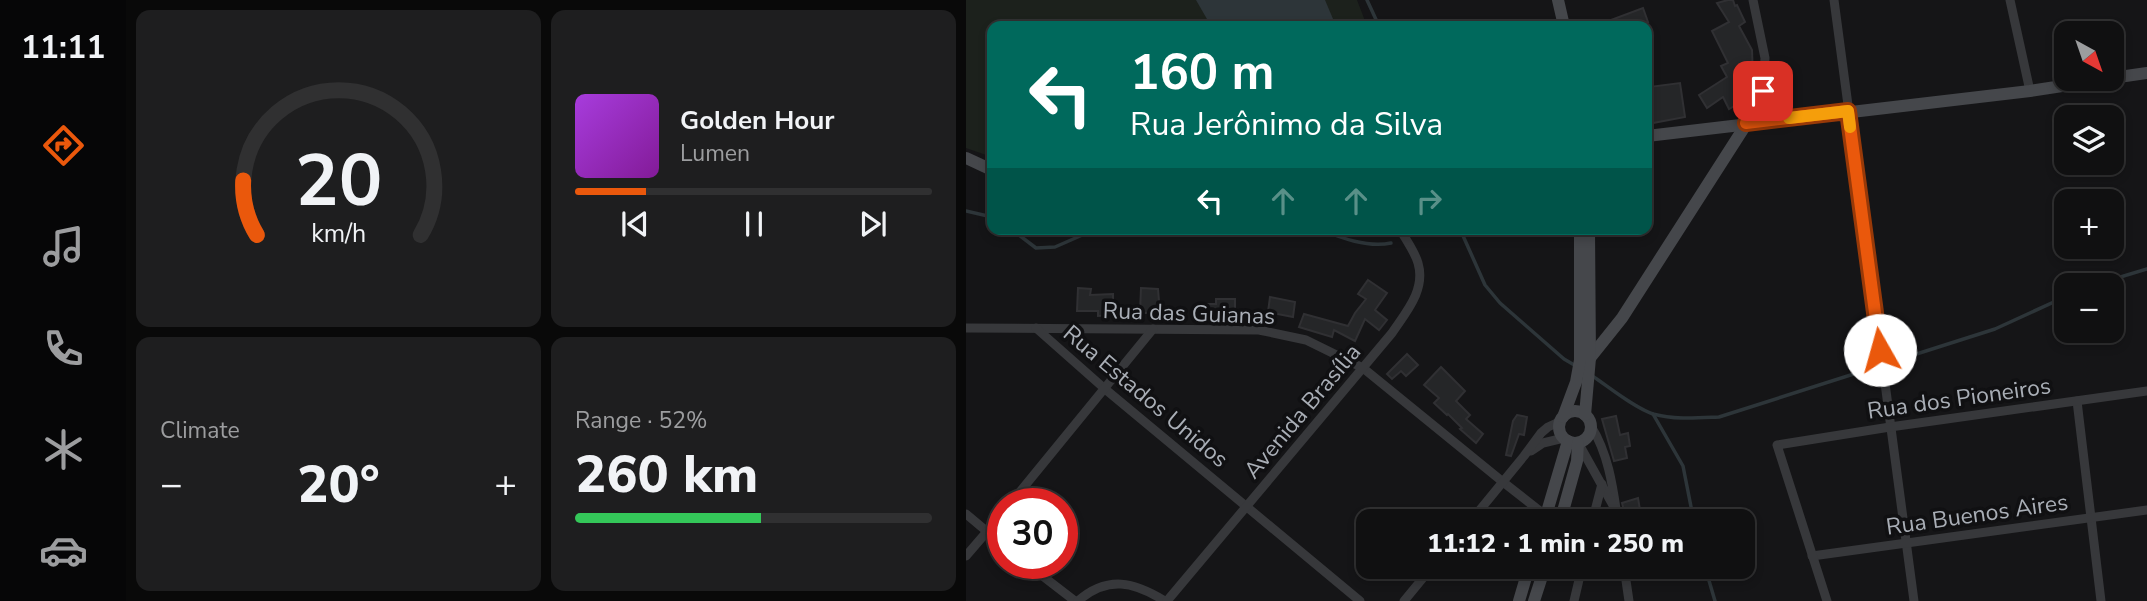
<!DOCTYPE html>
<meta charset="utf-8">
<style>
body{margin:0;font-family:"Nunito Sans",sans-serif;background:#1e1e1f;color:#f1f3f6;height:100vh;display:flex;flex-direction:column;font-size:26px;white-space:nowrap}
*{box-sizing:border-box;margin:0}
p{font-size:23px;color:#9c9d9f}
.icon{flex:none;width:38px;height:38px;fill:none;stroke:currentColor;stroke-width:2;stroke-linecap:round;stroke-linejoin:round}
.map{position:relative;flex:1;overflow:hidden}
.sheet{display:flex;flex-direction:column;gap:10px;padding:10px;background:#090909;width:840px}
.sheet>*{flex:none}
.hud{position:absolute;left:21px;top:21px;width:665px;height:214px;border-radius:14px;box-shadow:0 4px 10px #0003,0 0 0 2px #303031;background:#00695c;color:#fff;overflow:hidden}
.needle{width:46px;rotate:140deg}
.controls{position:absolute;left:1088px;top:21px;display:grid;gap:14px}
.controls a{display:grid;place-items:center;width:70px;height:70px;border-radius:14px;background:#101011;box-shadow:0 4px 10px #0003,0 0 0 2px #303031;font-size:35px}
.speed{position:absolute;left:21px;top:488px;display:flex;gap:14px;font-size:35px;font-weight:700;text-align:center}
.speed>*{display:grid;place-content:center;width:91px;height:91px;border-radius:50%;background:#101011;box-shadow:0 4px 10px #0003,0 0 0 2px #303031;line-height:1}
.speed .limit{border:10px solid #d22;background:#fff;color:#111}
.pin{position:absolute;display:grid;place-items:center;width:60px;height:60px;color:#fff;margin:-30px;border-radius:14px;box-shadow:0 4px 10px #0006}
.me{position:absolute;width:77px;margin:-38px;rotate:353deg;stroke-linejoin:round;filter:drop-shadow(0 0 5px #0008)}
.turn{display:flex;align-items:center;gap:24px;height:147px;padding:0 28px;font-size:32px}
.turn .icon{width:91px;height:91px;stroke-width:2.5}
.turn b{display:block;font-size:49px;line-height:60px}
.lanes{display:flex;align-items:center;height:66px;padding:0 28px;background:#0003;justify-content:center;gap:35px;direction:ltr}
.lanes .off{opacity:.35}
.big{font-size:52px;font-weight:800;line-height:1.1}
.sheet .widget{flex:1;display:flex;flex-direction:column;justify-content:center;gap:10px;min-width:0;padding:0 24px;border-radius:14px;background:#1e1e1f}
.sheet .dial{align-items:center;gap:0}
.dial svg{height:182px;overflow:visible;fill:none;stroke:#303031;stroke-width:7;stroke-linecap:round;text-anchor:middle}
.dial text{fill:#f1f3f6;stroke:none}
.song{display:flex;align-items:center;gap:21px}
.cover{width:84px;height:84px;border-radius:10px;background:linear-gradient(135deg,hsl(280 70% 55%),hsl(290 70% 35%))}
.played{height:7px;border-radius:4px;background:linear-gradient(90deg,#ea580c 20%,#303031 20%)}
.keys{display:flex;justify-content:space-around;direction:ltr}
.heat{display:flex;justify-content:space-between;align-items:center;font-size:38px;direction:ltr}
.charge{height:10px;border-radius:5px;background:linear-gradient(90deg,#34c759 52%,#303031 0)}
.sheet .tiles{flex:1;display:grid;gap:10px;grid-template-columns:repeat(2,1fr)}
.trip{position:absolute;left:390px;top:509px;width:399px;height:70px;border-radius:14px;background:#101011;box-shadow:0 4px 10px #0003,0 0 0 2px #303031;font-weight:800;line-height:70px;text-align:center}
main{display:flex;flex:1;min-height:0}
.menu{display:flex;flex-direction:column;width:126px;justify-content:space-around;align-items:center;background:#060607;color:#9c9d9f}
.menu .icon{width:49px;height:49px}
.menu .on{color:#ea580c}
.menu b{font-size:32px;color:#f1f3f6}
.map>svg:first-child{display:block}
.green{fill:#1c211c}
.water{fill:#2d3539}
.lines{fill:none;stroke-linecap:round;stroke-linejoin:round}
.stream{stroke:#2d3539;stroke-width:3.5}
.building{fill:#252628;stroke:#303033;stroke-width:2}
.street{stroke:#37383b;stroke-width:9}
.secondary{stroke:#45474b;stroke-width:12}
.route-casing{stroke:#983908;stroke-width:18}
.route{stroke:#ea580c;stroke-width:12}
.slow{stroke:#f59e0b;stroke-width:12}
.labels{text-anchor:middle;stroke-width:7;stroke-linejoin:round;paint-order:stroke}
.street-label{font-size:23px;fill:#a9aeb6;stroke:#101012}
</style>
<main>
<nav class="menu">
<b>11:11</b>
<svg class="icon on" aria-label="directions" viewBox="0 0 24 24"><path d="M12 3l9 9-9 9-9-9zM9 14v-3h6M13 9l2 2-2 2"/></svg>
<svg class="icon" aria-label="music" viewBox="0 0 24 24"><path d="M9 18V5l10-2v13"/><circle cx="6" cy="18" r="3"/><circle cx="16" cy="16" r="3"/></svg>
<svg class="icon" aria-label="phone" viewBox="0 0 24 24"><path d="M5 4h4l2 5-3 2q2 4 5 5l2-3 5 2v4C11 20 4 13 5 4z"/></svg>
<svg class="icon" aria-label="climate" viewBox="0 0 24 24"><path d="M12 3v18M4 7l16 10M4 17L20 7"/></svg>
<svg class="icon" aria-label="car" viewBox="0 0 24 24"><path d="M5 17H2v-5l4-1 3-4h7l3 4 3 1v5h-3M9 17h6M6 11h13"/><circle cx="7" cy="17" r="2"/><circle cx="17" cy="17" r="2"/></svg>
</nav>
<section class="sheet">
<div class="tiles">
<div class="widget dial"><svg viewBox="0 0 100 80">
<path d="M14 69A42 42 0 1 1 86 69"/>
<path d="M14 69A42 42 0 0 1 8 45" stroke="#ea580c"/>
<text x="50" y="56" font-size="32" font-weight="700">20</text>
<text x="50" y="72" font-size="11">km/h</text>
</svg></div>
<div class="widget">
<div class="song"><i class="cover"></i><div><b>Golden Hour</b><p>Lumen</p></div></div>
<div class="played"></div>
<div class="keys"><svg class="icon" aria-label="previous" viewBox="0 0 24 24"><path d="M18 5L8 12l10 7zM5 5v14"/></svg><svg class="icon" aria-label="pause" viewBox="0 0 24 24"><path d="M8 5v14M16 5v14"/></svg><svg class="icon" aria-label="next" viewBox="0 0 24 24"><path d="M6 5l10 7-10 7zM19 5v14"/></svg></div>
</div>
<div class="widget"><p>Climate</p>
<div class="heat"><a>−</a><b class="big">20°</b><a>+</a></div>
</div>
<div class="widget"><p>Range · 52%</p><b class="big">260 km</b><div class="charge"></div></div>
</div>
</section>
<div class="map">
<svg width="1181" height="601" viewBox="0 0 1181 601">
<rect width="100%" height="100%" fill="#151517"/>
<path class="green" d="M 0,0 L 391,0 L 401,26 L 26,26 L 26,157 L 0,148 Z"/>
<path class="water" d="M 230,0 L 359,0 L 370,26 L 245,26 Z"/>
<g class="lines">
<g class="stream">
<path d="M 401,0 L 413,26"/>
<path d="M 0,211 L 26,217"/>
<path d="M 45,229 L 70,248 L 89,247 L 130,229"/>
<path d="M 353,229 C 375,238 402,248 425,243"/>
<path d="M 494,229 L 519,285 L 534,303 L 598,359 L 610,366"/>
<path d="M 454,231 L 458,229"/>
<path d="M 1128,285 L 1181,269"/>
<path d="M 625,375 C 643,387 667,407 687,414 C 709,420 731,418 753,417 L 1029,329 L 1101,296"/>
<path d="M 687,414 L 717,466 L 728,522"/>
<path d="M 739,567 L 749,601"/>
</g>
</g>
<g class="building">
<path d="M 762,0 L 767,0 L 769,6 L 771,5 L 779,22 L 773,26 L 786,50 L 787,76 L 783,79 L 788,88 L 785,96 L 763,109 L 757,97 L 741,108 L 733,95 L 761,77 L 755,66 L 762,63 L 746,31 L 763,22 L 751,3 Z"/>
<path d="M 677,8 L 682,22 L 670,26 L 629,26 Z"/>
<path d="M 714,83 L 719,117 L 687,123 L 683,87 Z"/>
<path d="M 402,280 L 421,293 L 409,310 L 421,320 L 413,330 L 399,319 L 389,341 L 368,330 L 366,337 L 333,327 L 338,314 L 382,326 L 389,313 L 400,299 L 392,294 Z"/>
<path d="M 112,288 L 125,289 L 124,295 L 147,294 L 147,315 L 132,316 L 132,311 L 111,311 Z"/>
<path d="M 175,288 L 192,289 L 194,313 L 174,313 Z"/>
<path d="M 304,297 L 329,302 L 327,317 L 302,312 Z"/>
<path d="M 250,299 L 269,299 L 269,315 L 241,314 L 241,319 L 232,319 L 232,304 L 250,304 Z"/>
<path d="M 441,354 L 452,365 L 440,376 L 435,371 L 426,379 L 421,374 Z"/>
<path d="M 475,367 L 499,391 L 490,401 L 504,415 L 500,419 L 517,434 L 510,443 L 494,429 L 496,428 L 482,414 L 481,415 L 468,403 L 473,398 L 458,385 Z"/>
<path d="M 551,415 L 561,417 L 558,435 L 553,434 L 545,456 L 540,455 L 547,421 Z"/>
<path d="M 650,416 L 654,435 L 662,433 L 664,446 L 659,447 L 661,458 L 648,461 L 636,419 Z"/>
<path d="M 672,498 L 676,522 L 661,522 L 656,503 Z"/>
</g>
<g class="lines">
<g class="street">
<path d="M 868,0 L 948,601"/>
<path d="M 1044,0 L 1064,91"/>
<path d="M 781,123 L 797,91 L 799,58 L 787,0"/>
<path d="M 0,328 L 293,330 L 340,340 L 397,368 L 537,482 L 579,515 L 594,520"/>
<path d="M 70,328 L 139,389 L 394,601"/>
<path d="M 1111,401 L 1135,601"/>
<path d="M 625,426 C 643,455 647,488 652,522"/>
<path d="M 614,446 L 648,507"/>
<path d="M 565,451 L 577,443 L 598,438"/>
<path d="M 44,504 L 187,329"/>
<path d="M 0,514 L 37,545"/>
<path d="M 504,522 L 558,456 L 575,433 L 582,427 L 595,421"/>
<path d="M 626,522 L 636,484"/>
<path d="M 0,556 L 37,513"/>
<path d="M 846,556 L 1181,510"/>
<path d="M 61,564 L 109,601"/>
<path d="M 658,567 L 663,601"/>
<path d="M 112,601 C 142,575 168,582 199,601"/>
<path d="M 201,601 L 426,333 C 440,312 460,290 452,263 C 449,252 440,240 434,229"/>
<path d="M 438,601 L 466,567"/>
<path d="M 608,601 L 616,567"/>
<path d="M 861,601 L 811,445 L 924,427 L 1181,391"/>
</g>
<g class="secondary">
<path d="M 592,0 L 598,26"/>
<path d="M 1146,78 L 1181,73"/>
<path d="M 681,136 L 1064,91 L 1142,79"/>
<path d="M 0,158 L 26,170"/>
<path d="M 624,358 L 656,318 L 781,123"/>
<circle cx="609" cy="427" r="16"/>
<path d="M 619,415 L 624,358 L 623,229"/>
<path d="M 597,417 L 610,382 L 614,360 L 614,229"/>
<path d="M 578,522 L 602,441"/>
<path d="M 594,522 L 611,461 L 612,443"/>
<path d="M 553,601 L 563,567"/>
<path d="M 568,601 L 579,567"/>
</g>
</g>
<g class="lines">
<defs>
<path id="route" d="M 797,91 L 780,123 L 882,111 L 914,350"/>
</defs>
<use href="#route" class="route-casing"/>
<use href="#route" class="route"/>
<path class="slow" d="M 823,118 L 882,111 L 884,127"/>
</g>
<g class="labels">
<g class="street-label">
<text transform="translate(223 313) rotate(2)" y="8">Rua das Guianas</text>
<text transform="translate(180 396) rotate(40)" y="8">Rua Estados Unidos</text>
<text transform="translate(993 398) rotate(-8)" y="8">Rua dos Pioneiros</text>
<text transform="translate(336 411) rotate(-50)" y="8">Avenida Brasília</text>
<text transform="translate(1011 514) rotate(-8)" y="8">Rua Buenos Aires</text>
</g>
</g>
</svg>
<div class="controls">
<a><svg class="needle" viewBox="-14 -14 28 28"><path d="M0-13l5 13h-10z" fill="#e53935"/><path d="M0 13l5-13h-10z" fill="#9c9d9f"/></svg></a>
<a><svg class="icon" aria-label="layers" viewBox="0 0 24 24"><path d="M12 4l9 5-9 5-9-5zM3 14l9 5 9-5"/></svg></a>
<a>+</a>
<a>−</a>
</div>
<div class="speed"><div class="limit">30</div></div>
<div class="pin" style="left:797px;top:91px;background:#d93025"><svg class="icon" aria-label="arrive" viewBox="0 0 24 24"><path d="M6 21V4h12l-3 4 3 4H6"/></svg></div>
<svg class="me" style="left:914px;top:350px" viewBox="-20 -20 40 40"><circle r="19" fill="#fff"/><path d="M0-13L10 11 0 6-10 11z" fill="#ea580c"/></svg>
<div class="trip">11:12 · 1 min · 250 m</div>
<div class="hud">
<div class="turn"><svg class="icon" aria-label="left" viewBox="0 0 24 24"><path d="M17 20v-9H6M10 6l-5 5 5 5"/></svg><div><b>160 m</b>Rua Jerônimo da Silva</div></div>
<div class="lanes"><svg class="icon" aria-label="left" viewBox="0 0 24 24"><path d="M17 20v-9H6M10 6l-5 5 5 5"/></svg><svg class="icon off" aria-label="ahead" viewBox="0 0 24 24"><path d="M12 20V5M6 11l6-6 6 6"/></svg><svg class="icon off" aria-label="ahead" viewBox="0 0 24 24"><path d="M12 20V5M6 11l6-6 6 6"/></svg><svg class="icon off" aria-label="right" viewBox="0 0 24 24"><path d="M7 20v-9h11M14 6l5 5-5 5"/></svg></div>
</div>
</div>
</main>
